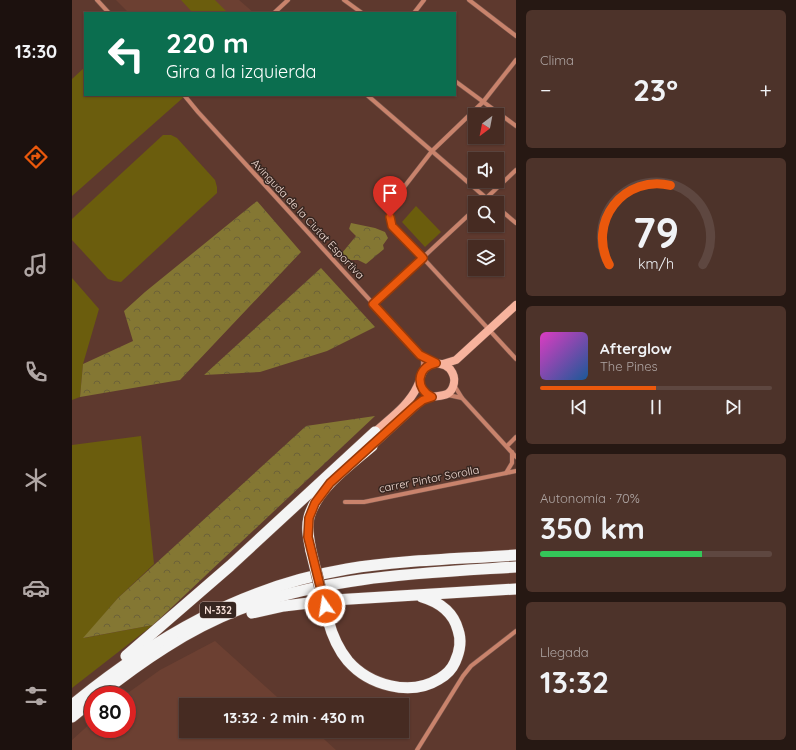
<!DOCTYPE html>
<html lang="es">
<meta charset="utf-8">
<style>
body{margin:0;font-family:Quicksand,sans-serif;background:#4d332a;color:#f1f3f6;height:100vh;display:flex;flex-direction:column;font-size:15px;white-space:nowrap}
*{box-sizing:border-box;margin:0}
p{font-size:13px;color:#b0a7a5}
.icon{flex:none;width:22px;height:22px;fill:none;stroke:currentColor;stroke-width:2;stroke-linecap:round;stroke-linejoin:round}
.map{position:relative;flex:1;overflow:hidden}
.details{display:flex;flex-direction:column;gap:10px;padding:10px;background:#261813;width:280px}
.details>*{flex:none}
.guide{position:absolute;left:12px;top:12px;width:372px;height:84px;border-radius:0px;box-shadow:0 1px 3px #0004,0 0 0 1px #5e4740;background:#0b6e4f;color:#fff;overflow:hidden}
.needle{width:26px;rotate:212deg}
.controls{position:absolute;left:396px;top:108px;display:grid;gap:8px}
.controls a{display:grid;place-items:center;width:36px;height:36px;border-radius:0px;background:#462b22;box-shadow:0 1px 3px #0004,0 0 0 1px #5e4740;font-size:20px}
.speed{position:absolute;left:12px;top:686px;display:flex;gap:8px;font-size:20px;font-weight:700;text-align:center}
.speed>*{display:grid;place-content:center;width:52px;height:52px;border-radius:50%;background:#462b22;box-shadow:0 1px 3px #0004,0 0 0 1px #5e4740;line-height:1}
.speed .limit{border:6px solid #d22;background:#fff;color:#111}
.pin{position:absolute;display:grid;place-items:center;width:34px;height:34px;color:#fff;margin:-41px -17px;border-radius:50% 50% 50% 0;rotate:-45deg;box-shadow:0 0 4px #0007}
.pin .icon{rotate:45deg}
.me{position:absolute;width:44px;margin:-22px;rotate:347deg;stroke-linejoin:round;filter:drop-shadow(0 0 3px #0008)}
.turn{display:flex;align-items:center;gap:14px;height:84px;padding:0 16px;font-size:18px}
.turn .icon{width:52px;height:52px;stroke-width:2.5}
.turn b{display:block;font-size:28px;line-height:34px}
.big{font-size:30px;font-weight:800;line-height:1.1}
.details .widget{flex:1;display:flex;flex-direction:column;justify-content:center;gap:6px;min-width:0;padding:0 14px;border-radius:6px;background:#4d332a}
.details .dial{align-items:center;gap:0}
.dial svg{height:104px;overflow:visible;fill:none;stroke:#5e4740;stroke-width:7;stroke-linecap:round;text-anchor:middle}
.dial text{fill:#f1f3f6;stroke:none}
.song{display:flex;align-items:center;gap:12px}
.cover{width:48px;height:48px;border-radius:6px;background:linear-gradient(135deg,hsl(310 70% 55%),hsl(210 70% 35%))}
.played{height:4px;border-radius:2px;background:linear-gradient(90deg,#ea580c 50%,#5e4740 50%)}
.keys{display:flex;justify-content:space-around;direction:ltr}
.heat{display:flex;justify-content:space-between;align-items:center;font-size:22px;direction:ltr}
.charge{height:6px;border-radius:3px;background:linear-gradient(90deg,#34c759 70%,#5e4740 0)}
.trip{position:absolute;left:107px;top:698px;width:230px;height:40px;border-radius:0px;background:#462b22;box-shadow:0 1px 3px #0004,0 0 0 1px #5e4740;font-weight:800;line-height:40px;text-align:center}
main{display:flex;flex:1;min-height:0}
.menu{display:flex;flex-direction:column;width:72px;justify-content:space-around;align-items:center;background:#1c110e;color:#b0a7a5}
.menu .icon{width:28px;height:28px}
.menu .current{color:#ea580c}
.menu b{font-size:18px;color:#f1f3f6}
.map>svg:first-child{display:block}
.built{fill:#6c4032}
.green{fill:#6b5d0d}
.forest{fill:url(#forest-crowns)}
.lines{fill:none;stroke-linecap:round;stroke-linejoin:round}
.minor-casing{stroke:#79574c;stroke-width:5}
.secondary-casing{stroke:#79574c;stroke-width:9}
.trunk-casing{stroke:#79574c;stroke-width:12}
.minor{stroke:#c9836c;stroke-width:4}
.secondary{stroke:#f7b39d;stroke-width:8}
.trunk{stroke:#f4f4f4;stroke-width:11}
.trunk-bridge-casing{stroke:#79574c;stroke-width:12;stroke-linecap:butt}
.trunk-bridge{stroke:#f4f4f4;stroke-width:11}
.route-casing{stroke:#983908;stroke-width:10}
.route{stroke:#ea580c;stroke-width:7}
.labels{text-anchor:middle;stroke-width:3;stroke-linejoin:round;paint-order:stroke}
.shield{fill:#372620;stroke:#bba69f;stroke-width:1}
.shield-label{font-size:10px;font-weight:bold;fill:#f4ddd5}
.street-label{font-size:11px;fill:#f4ddd5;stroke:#372620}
</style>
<main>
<nav class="menu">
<b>13:30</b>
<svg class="icon current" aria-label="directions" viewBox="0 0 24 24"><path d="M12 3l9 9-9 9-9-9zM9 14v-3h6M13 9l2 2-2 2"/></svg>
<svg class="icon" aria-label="music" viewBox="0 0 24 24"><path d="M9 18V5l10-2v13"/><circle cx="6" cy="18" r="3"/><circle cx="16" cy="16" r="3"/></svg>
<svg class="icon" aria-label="phone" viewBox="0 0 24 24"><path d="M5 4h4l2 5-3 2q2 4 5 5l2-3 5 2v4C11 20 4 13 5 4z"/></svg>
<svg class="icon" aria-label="climate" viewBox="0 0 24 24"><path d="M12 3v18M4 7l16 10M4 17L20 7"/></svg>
<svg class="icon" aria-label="car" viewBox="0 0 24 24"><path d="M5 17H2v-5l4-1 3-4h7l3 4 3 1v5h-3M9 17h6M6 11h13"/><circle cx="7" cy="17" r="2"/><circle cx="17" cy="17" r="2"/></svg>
<svg class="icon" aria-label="filters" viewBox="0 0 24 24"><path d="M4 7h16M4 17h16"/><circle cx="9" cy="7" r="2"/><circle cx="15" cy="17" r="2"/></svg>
</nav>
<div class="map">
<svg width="444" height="750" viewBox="0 0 444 750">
<defs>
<pattern id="forest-crowns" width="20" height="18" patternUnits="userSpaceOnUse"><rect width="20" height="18" fill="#847733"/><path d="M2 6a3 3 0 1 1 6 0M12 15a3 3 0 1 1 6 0" fill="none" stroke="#6c6238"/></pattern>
</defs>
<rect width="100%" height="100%" fill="#5e392e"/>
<g class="built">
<path d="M 44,0 L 167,0 L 182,13 L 57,13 Z"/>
<path d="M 143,641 L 214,705 L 114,705 L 114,731 L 243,731 L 264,750 L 0,750 L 0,740 L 21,721 L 21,729 L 55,729 L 55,695 L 53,695 L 88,670 Z"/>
</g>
<g class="green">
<path d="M 109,0 L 143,0 L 155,12 L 121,13 Z"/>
<path d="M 13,67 L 13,95 L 113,96 L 0,196 L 0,79 Z"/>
<path d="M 91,135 L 99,135 L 105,138 L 143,180 L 145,187 L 145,193 L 49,282 L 42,281 L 36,279 L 0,240 L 0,219 Z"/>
<path d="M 344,206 L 369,232 L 353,247 L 330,222 Z"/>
<path d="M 0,278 L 27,309 L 11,364 L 8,397 L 0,400 Z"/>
<path d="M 69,436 L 82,564 L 46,598 L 12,638 L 81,625 L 0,688 L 0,445 Z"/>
</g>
<g class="forest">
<path d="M 185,201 L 229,252 L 108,380 L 8,397 L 11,364 L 61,341 L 52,311 L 73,292 Z"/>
<path d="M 279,223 L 303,228 L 313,232 L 316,238 L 311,245 L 312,249 L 294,264 L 286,260 L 276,260 L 270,253 L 284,236 L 277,229 Z"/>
<path d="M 249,268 L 303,327 L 255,351 L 188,372 L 132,375 Z"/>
<path d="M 303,416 L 81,625 L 11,638 L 46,598 L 234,426 Z"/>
</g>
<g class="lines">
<defs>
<g id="minor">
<path d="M 25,0 L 37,13"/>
<path d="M 272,0 L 290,13"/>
<path d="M 397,0 L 444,36"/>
<path d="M 202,13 L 216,0"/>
<path d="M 342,13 L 352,0"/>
<path d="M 444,60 L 411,102 L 360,151 L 322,200 L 318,217 L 320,226 L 351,258 L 444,359"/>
<path d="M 383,81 L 444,126"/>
<path d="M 112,95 L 126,112 L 348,355"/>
<path d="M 295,95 L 420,203"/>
<path d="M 409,203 L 444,170"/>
<path d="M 425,207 L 444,223"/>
<path d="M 301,304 L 403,209"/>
<path d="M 351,370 L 351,360 L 348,355 L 361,363"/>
<path d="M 376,395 L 390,398 L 382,385"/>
<path d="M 390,398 L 444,457"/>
<path d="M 435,446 L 444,437"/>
<path d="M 434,473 L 440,463 L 440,452"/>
<path d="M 273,502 L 292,502 L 444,471"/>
<path d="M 345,750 L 391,676 L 399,666 L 444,631"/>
</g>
<g id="secondary">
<path d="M 371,364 L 384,360 L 444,305"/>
<path d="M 300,446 L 347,403 C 351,400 354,398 358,397 C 369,395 379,398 382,383 C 383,378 381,373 378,369 C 372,363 363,362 356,366 C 348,371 349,380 345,387 C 336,406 318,418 303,432"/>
</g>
<g id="trunk">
<path d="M 239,551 C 237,540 234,529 237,517 C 245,488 278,465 300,446"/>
<path d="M 180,613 L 212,606 L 262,600 L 444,589"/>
<path d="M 256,620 C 260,635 266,649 276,661 C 297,685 338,697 367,679 C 374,675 380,669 383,662 C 388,651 390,641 386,630 C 381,611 367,602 350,597"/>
<path d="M 54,656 L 158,566 L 303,432"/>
<path d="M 27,695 C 70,661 115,630 166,610 C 254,576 351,573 444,567"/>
<path d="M 0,705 C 82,638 169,587 275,569 C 330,560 388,559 444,555"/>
<path d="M 0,717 L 21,700"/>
</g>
</defs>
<use href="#minor" class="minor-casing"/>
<use href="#secondary" class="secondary-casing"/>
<use href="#trunk" class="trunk-casing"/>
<use href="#minor" class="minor"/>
<use href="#secondary" class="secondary"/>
<use href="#trunk" class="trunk"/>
<defs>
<path id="trunk-bridge" d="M 239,551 L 256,620"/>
</defs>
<use href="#trunk-bridge" class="trunk-bridge-casing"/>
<use href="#trunk-bridge" class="trunk-bridge"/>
</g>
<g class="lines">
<defs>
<path id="route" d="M 253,606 L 236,537 L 237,518 L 243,503 L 258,483 L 343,406 L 351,400 L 360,397 C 343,389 344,367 364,363 L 348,355 L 301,304 L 351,258 L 320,226 L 318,217"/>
</defs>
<use href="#route" class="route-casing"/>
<use href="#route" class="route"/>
</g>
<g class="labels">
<rect class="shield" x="128" y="602" width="36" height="16" rx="3"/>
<g class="shield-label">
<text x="146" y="614">N-332</text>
</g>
<g class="street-label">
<text transform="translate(236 219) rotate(47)" y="4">Avinguda de la Ciutat Esportiva</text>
<text transform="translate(357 479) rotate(-11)" y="4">carrer Pintor Sorolla</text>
</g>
</g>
</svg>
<div class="controls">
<a><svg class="needle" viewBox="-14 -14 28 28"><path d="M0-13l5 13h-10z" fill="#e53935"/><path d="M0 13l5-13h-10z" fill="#b0a7a5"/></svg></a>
<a><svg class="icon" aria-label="sound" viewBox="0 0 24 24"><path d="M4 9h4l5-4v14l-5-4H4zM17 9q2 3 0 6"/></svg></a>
<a><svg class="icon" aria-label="search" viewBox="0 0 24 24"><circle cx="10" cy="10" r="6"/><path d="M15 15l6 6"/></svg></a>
<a><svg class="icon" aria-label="layers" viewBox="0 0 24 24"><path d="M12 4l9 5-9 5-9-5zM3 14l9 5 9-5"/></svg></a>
</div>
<div class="speed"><div class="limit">80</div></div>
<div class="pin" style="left:318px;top:217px;background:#d93025"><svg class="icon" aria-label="arrive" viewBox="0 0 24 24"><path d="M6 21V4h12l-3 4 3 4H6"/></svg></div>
<svg class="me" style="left:253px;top:606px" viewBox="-20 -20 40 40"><circle r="17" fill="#ea580c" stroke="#fff" stroke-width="3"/><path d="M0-11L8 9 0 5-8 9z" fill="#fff"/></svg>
<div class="trip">13:32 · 2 min · 430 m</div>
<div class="guide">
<div class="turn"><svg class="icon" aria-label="left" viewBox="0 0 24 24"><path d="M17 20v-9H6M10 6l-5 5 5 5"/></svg><div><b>220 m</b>Gira a la izquierda</div></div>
</div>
</div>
<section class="details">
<div class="widget"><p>Clima</p>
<div class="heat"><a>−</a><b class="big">23°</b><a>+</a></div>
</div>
<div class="widget dial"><svg viewBox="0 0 100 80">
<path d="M14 69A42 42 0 1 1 86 69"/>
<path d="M14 69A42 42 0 0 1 61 8" stroke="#ea580c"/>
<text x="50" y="56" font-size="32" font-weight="700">79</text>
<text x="50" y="72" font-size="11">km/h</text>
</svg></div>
<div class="widget">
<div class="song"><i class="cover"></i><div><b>Afterglow</b><p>The Pines</p></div></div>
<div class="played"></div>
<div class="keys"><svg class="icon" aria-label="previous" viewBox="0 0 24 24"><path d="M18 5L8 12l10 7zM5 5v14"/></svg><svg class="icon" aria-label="pause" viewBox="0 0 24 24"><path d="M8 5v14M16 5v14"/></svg><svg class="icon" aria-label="next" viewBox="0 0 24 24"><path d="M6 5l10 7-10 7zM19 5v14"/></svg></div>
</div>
<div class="widget"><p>Autonomía · 70%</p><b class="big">350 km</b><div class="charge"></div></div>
<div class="widget"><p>Llegada</p><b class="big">13:32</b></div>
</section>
</main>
